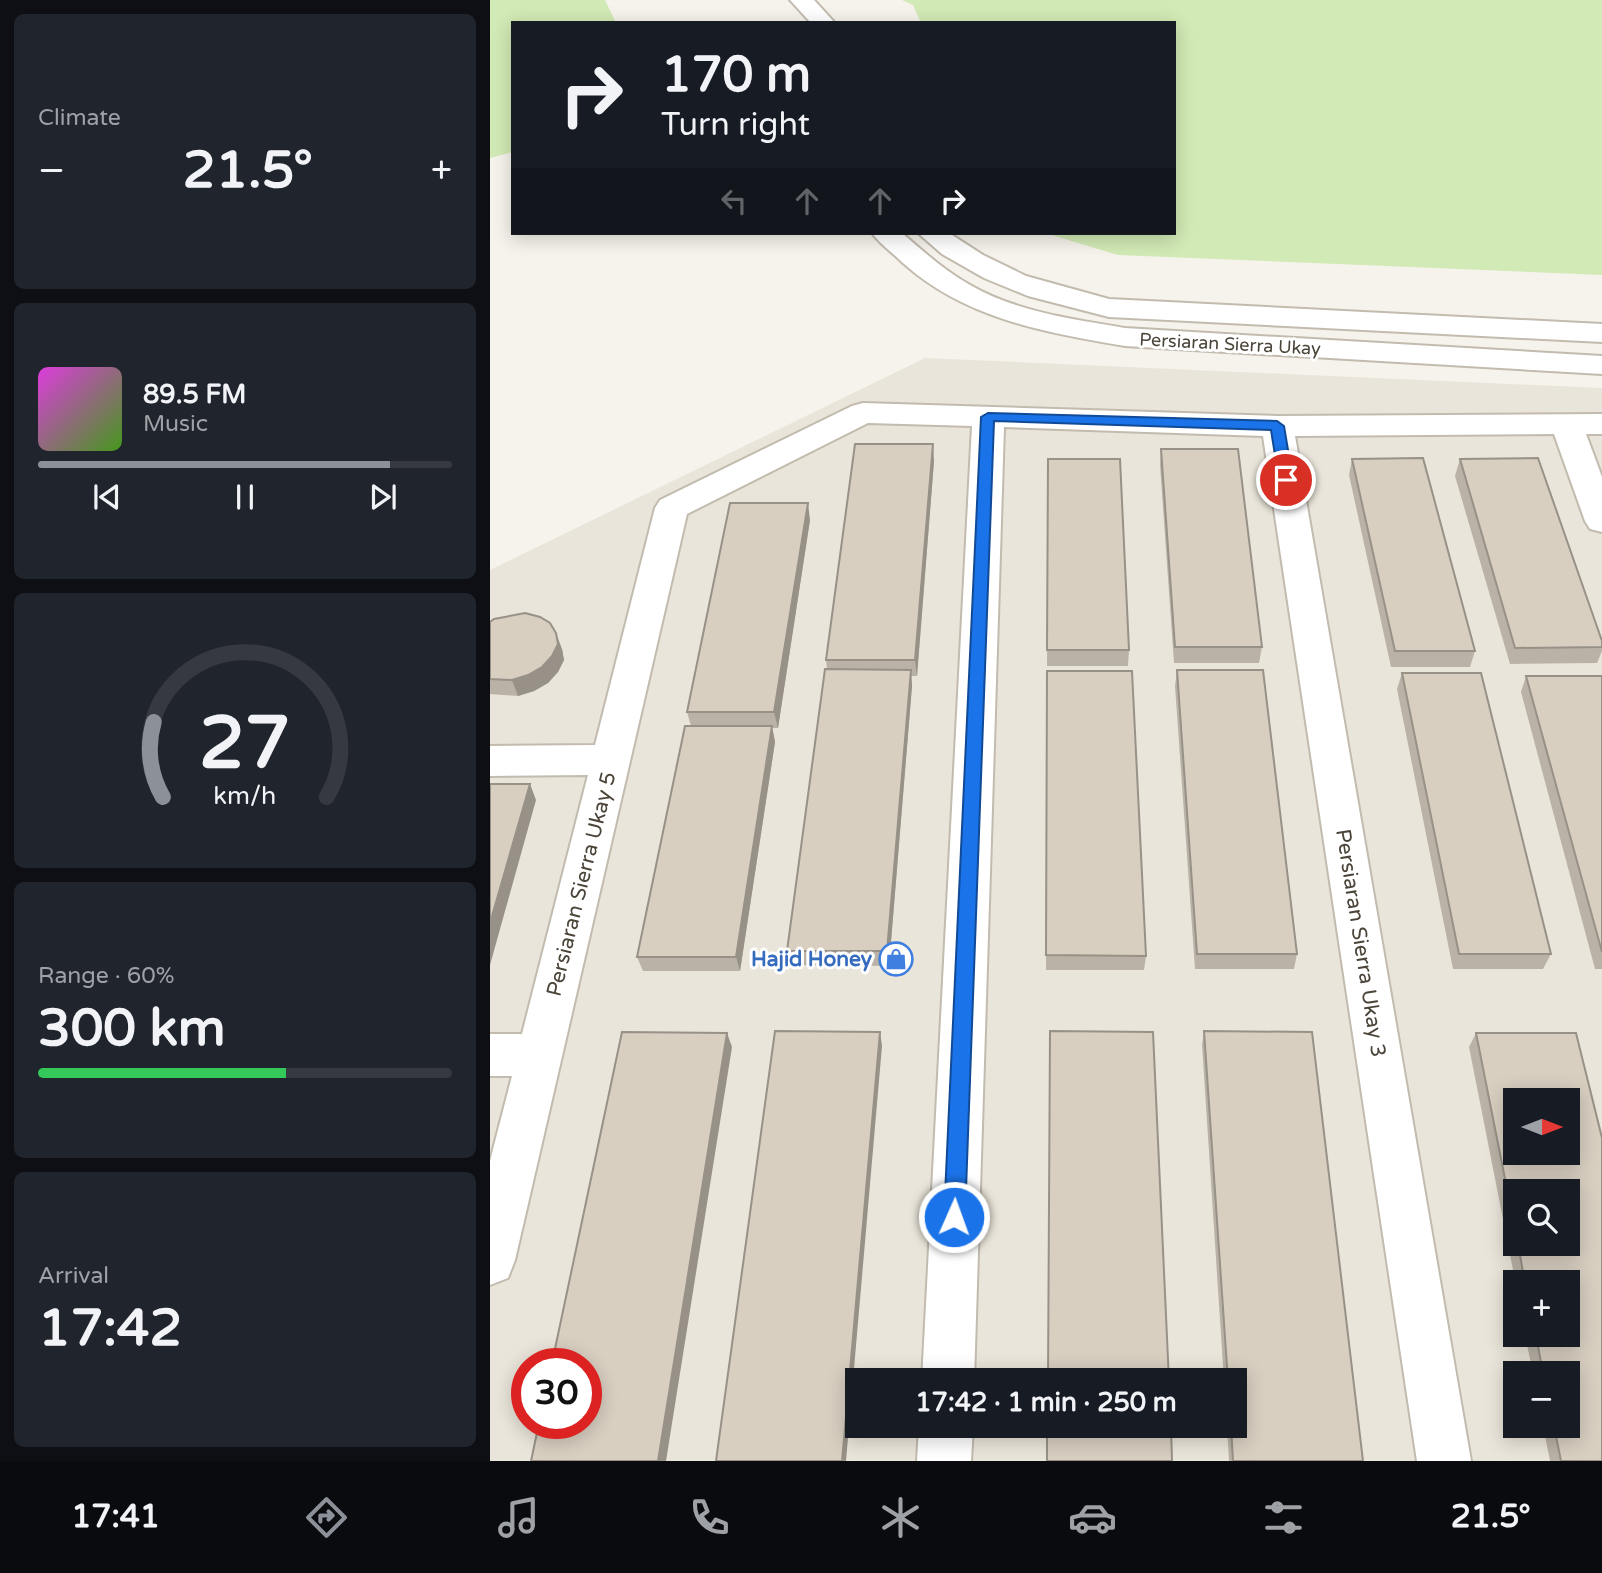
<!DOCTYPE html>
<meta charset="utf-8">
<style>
body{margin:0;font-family:"Varela Round",sans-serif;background:#20242c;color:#f1f3f6;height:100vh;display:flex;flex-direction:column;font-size:26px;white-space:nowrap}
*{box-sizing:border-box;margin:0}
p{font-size:23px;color:#9ea1a6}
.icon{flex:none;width:38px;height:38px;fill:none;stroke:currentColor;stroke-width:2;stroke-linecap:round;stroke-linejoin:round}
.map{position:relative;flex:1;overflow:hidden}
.side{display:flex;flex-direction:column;gap:14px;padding:14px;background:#0d0f14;width:490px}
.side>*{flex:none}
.top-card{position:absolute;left:21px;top:21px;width:665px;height:214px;border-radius:0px;box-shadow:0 4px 18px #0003;background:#171b24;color:#f1f3f6;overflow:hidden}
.needle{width:46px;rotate:90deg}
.fabs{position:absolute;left:1013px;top:1088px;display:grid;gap:14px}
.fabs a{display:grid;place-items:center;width:77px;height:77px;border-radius:0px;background:#171b24;box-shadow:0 4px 18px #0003;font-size:35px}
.speed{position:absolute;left:21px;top:1348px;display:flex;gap:14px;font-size:35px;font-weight:700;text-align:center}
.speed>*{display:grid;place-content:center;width:91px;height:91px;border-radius:50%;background:#171b24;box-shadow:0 4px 18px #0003;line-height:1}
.speed .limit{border:10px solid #d22;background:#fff;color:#111}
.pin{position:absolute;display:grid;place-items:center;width:60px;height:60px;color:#fff;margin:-30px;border:4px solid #fff;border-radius:50%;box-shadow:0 2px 7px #0007}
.me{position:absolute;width:77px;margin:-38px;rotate:2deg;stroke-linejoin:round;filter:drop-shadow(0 0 5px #0008)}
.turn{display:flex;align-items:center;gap:24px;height:147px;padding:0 35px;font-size:32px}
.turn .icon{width:91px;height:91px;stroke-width:2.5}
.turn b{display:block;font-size:49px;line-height:60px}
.lanes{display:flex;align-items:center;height:66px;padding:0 35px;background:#0003;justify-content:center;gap:35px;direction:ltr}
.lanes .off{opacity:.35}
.big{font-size:52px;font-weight:800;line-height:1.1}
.side .card{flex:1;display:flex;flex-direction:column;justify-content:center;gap:10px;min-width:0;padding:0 24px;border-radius:10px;background:#20242c}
.side .dial{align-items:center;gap:0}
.dial svg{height:182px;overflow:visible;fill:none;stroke:#363941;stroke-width:7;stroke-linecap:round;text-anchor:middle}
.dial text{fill:#f1f3f6;stroke:none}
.song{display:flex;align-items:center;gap:21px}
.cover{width:84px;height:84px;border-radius:10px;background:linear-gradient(135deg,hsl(300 70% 55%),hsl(100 70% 35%))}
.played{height:7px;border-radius:4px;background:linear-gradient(90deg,#8c9099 85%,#363941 85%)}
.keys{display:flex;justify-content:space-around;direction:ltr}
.heat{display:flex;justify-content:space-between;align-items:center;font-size:38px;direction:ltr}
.charge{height:10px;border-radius:5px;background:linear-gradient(90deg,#34c759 60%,#363941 0)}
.trip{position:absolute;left:355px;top:1368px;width:402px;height:70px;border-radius:0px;background:#171b24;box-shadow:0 4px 18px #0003;font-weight:800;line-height:70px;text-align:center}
.dock{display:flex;height:112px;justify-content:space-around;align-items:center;background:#090b0e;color:#9ea1a6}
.dock .icon{width:49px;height:49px}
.dock .current{color:#8c9099}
.dock b{font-size:32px;color:#f1f3f6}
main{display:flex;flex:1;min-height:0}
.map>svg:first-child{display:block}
.residential{fill:#eae5da;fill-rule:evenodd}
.green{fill:#d2eab5}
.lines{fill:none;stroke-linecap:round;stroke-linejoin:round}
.minor-casing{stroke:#c2bbae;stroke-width:4}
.minor{fill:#fff;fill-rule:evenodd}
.wall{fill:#bab2a6;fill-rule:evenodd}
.shaded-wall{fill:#979187}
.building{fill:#d8cfc1;stroke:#979187;stroke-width:2;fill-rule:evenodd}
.route{fill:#1a73e8;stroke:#114b97;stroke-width:2}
.labels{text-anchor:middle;stroke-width:6;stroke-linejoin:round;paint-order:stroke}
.far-street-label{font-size:18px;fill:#4b4439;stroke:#fff}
.street-label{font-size:21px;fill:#4b4439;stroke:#fff}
.shop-label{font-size:21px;font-weight:bold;fill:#366cbe;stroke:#fff;text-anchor:end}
</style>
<main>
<section class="side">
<div class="card"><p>Climate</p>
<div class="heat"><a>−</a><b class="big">21.5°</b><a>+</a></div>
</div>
<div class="card">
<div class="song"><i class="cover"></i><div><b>89.5 FM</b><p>Music</p></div></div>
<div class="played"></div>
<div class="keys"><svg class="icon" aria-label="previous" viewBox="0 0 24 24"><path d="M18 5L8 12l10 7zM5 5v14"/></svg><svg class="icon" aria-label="pause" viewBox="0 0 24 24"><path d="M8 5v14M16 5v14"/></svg><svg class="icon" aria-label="next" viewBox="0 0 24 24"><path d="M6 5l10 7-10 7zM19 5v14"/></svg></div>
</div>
<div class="card dial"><svg viewBox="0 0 100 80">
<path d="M14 69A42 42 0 1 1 86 69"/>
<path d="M14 69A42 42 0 0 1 10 36" stroke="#8c9099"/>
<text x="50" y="56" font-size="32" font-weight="700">27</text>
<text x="50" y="72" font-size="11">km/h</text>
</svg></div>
<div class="card"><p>Range · 60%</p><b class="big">300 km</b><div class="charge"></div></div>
<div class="card"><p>Arrival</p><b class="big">17:42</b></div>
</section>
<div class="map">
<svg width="1112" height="1461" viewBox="0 0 1112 1461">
<rect width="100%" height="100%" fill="#f6f3ec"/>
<path class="residential" d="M 435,358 L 1112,388 L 1112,1461 L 0,1461 L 0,570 ZM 1026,1101 L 1078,1101 L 1078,1153 L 1026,1153 ZM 1026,1192 L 1078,1192 L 1078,1244 L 1026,1244 ZM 1026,1283 L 1078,1283 L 1078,1335 L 1026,1335 ZM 37,1363 L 96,1363 L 96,1423 L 37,1423 ZM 1026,1374 L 1078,1374 L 1078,1426 L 1026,1426 ZM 368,1381 L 746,1381 L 746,1426 L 368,1426 Z"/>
<g class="green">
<path d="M 0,0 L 115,0 L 126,23 L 23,23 L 23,152 L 0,158 Z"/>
<path d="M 412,0 L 1112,0 L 1112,275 L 628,255 L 555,233 L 684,233 L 684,23 L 431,23 L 423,5 Z"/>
</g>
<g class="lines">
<defs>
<g id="minor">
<path d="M 300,0 L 324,0 L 345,23 L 321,23 Z"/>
<path d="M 382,233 L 412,233 C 434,252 455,271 480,285 C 527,312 582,319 635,328 L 1112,356 L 1112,374 L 635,346 C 554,332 476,319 413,263 C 403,253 390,244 382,233 Z"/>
<path d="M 428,233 L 459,233 L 493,255 L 536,276 L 619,299 L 1112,324 L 1112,342 L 619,317 L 538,296 L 494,278 L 452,254 Z"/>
<path d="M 373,403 L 787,416 L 1112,414 L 1112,434 L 1096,434 L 1112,477 L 1112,532 L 1100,529 L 1095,521 L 1064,434 L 805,436 L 981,1461 L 927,1461 L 773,436 L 514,427 L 484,1381 L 432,1381 L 482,426 L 378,423 L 197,514 L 25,1260 L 18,1278 L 0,1285 L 0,1161 L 22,1076 L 0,1076 L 0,1034 L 32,1034 L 98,775 L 0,776 L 0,746 L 105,745 L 165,508 L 170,500 L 362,406 Z"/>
<path d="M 429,1426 L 483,1426 L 481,1461 L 427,1461 Z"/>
</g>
</defs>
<use href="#minor" class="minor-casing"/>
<use href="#minor" class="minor"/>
</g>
<g class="wall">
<path d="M 671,449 L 772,647 L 769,663 L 684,663 L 670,465 Z"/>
<path d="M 558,459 L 639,650 L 638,666 L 557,666 Z"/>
<path d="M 862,459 L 985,651 L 980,667 L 901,667 L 859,475 Z"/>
<path d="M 970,459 L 1112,641 L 1112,651 L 1107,663 L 1020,664 L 965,476 Z"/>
<path d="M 444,461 L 427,676 L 421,676 L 422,686 L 399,966 L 301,965 L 297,951 L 337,669 L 336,660 Z"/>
<path d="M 320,520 L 288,728 L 282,728 L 285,742 L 250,971 L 153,971 L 147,957 L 201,726 L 197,712 Z"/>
<path d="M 0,622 L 72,649 L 74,660 L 68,672 L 58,683 L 44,691 L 28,696 L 0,694 Z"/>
<path d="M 687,670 L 807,954 L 804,969 L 705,969 L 685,686 Z"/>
<path d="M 557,671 L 656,956 L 654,970 L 556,970 Z"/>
<path d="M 912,673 L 1061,954 L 1053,969 L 963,969 L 907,689 Z"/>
<path d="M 1036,676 L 1112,676 L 1112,969 L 1105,969 L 1031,692 Z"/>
<path d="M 714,1031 L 873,1461 L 739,1461 L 737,1426 L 746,1426 L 746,1381 L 734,1381 L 712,1045 Z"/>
<path d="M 986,1033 L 1086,1033 L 1112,1138 L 1112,1461 L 1060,1461 L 1053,1426 L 1078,1426 L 1078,1374 L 1043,1374 L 1035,1335 L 1078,1335 L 1078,1283 L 1026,1283 L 1026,1285 L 979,1047 ZM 1026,1101 L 1078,1101 L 1078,1153 L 1026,1153 ZM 1026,1192 L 1078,1192 L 1078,1244 L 1026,1244 Z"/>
</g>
<g class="shaded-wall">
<path d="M 443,444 L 444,461 L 427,676 L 425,660 Z"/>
<path d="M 318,503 L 320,520 L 288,728 L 284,712 Z"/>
<path d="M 66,633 L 72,649 L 74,660 L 68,672 L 58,683 L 44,691 L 28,696 L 22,680 Z"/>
<path d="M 421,670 L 422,686 L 399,966 L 397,951 Z"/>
<path d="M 282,726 L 285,742 L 250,971 L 246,957 Z"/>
<path d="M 40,784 L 46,800 L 0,965 L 0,923 Z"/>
<path d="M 390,1032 L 392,1046 L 356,1461 L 352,1461 Z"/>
<path d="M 237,1033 L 242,1047 L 176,1461 L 168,1461 Z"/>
</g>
<g class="building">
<path d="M 365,444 L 443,444 L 425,660 L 336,660 Z"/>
<path d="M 671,449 L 748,449 L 772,647 L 685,647 Z"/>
<path d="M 933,458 L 985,651 L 905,651 L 862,459 Z"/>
<path d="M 1048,458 L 1112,641 L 1112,647 L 1025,648 L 970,459 Z"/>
<path d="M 558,459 L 630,459 L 639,650 L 557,650 Z"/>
<path d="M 240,503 L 318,503 L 284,712 L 197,712 Z"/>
<path d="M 35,613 L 50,617 L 60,623 L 66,633 L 68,644 L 62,656 L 52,667 L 38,675 L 22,680 L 0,679 L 0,622 L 4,619 Z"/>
<path d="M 335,669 L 421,670 L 397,951 L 297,951 Z"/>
<path d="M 687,670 L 773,670 L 807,954 L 707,954 Z"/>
<path d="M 557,671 L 642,671 L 656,956 L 556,955 Z"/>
<path d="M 912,673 L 991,673 L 1061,954 L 969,954 Z"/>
<path d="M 1036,676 L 1112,676 L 1112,952 Z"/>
<path d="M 195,726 L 282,726 L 246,957 L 147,957 Z"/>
<path d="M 0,784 L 40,784 L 0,923 Z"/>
<path d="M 285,1031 L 390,1032 L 352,1461 L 226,1461 Z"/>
<path d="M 560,1031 L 663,1032 L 679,1381 L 558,1381 Z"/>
<path d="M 714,1031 L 822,1032 L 873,1461 L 743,1461 L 741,1426 L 746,1426 L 746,1381 L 738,1381 Z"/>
<path d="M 132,1032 L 237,1033 L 168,1461 L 41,1461 L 49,1423 L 96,1423 L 96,1363 L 62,1363 Z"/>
<path d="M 986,1033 L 1086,1033 L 1112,1138 L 1112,1461 L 1071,1461 L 1064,1426 L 1078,1426 L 1078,1374 L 1053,1374 L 1046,1335 L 1078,1335 L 1078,1283 L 1035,1283 L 1028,1244 L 1078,1244 L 1078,1192 L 1026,1192 L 1026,1234 ZM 1026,1101 L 1078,1101 L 1078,1153 L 1026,1153 Z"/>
<path d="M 557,1426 L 681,1426 L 682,1461 L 557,1461 Z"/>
</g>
<path class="route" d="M 498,413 L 787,421 L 794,426 L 803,480 L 796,485 L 789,480 L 781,430 L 504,421 L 475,1217 L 472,1224 L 464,1227 L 457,1224 L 454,1217 L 491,417 Z"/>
<defs>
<symbol id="shop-ring" viewBox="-11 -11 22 22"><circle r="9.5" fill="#fff" stroke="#3f7fe0" stroke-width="1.5"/><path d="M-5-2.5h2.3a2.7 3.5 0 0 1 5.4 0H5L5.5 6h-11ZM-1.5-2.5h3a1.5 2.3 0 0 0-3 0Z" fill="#3f7fe0"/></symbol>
</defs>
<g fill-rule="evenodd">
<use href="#shop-ring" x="387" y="940" width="38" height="38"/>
</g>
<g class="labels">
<g class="far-street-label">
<text transform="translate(740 344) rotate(3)" y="6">Persiaran Sierra Ukay</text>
</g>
<g class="street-label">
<text transform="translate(91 884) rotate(-76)" y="7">Persiaran Sierra Ukay 5</text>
<text transform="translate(871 943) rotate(81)" y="7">Persiaran Sierra Ukay 3</text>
</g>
<g class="shop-label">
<text x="382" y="966">Hajid Honey</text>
</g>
</g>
</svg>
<div class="fabs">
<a><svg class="needle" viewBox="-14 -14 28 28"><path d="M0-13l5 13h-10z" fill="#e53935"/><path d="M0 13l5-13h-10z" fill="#9ea1a6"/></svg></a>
<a><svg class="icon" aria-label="search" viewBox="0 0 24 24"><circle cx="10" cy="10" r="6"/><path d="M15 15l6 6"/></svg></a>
<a>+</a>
<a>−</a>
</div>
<div class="speed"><div class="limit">30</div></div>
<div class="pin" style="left:796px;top:480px;background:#d93025"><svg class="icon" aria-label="arrive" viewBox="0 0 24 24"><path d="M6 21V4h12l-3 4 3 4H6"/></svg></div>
<svg class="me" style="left:464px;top:1217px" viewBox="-20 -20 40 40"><circle r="17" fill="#1a73e8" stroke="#fff" stroke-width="3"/><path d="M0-11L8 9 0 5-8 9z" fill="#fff"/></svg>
<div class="trip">17:42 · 1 min · 250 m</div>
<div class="top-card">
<div class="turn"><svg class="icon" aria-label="right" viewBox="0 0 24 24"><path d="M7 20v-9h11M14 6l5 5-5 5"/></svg><div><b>170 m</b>Turn right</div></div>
<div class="lanes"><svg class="icon off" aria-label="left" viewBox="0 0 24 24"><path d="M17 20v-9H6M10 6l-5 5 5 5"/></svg><svg class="icon off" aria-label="ahead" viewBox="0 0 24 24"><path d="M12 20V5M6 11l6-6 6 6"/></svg><svg class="icon off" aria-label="ahead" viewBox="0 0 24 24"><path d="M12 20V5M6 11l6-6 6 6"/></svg><svg class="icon" aria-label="right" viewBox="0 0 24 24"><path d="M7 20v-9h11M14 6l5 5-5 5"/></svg></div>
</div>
</div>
</main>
<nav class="dock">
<b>17:41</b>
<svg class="icon current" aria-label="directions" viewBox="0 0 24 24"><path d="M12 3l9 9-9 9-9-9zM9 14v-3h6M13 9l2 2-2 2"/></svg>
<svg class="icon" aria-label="music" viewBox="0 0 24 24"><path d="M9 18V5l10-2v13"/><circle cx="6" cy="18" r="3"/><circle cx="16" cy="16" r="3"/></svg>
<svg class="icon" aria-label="phone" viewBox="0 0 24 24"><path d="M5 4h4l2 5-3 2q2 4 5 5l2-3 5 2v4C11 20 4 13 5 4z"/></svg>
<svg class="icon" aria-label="climate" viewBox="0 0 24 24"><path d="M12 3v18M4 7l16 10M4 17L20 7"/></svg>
<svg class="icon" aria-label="car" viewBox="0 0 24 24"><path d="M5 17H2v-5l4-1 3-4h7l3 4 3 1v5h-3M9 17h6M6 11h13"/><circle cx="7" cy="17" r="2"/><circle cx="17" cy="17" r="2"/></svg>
<svg class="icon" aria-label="filters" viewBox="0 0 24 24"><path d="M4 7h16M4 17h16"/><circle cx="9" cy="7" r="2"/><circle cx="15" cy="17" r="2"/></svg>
<b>21.5°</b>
</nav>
